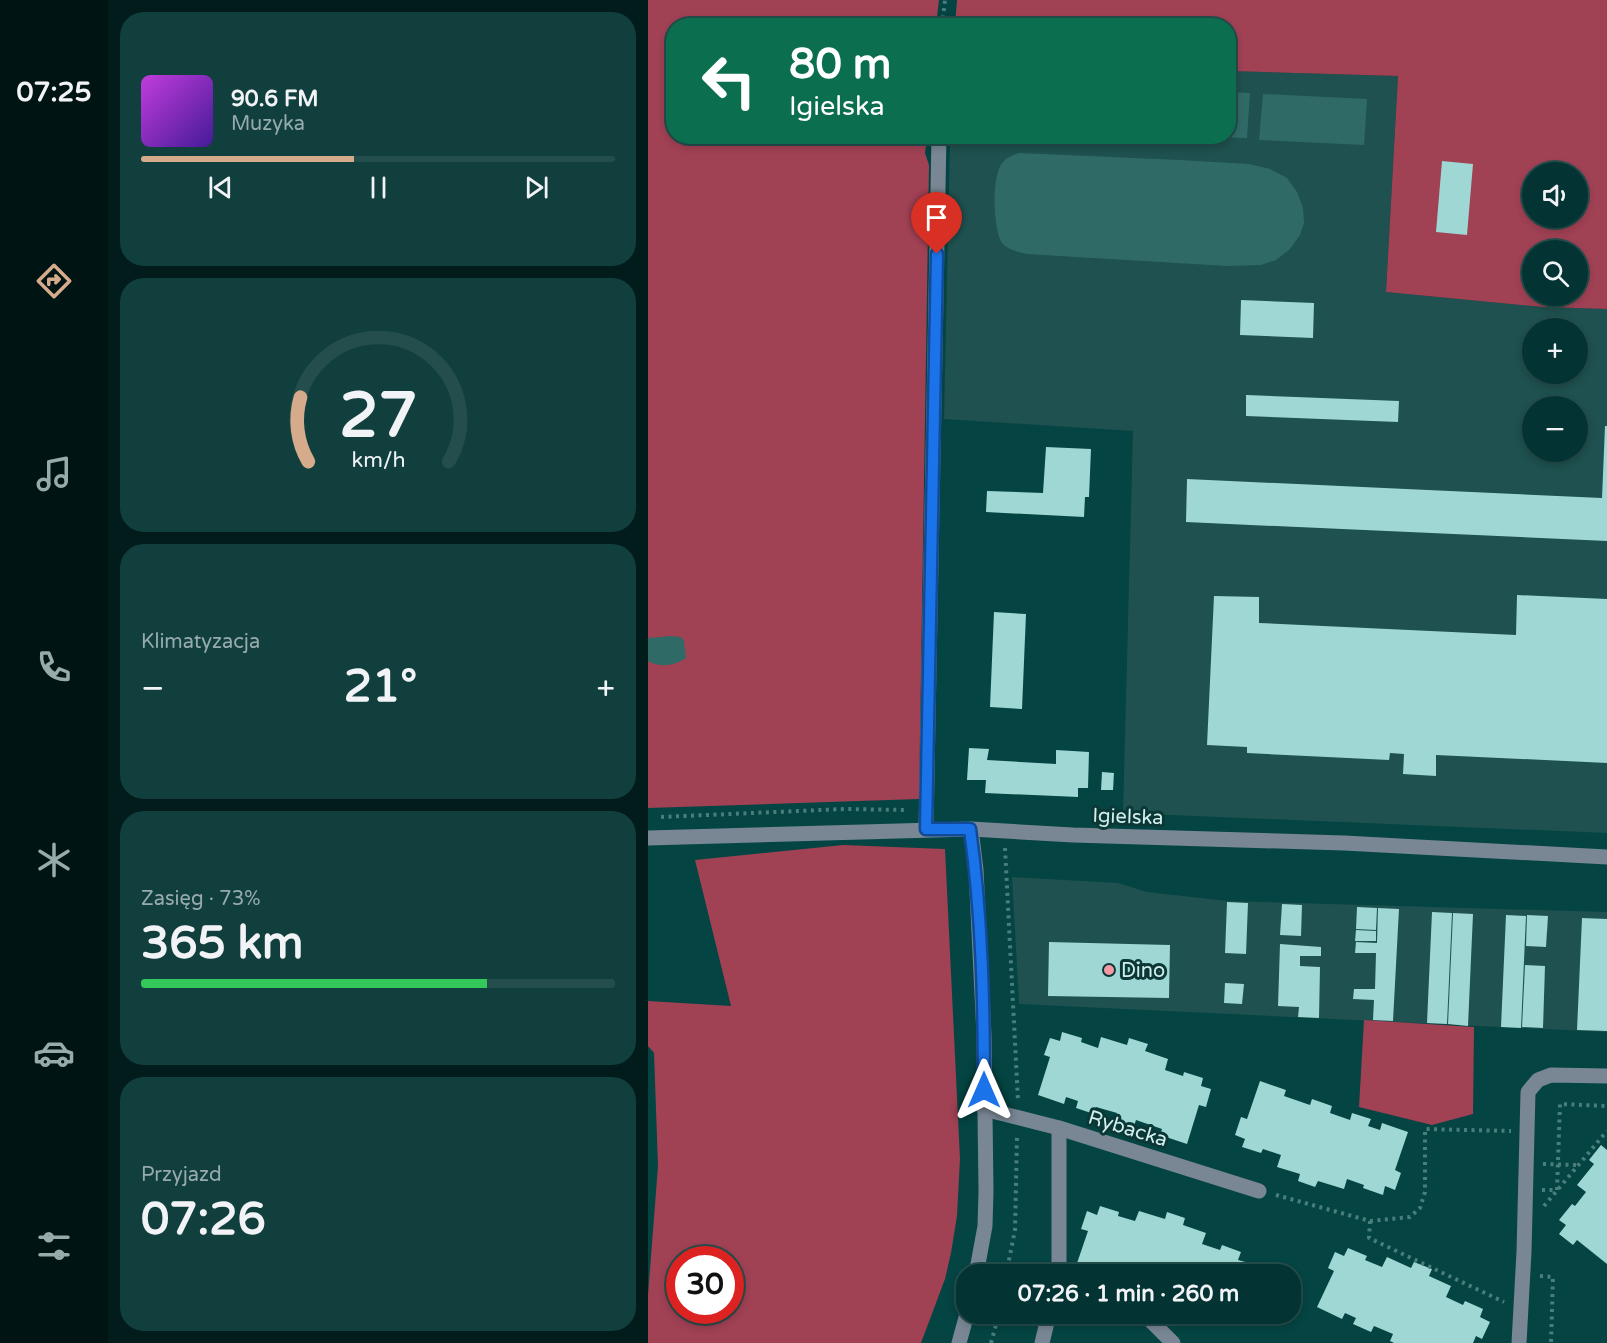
<!DOCTYPE html>
<html lang="pl">
<meta charset="utf-8">
<style>
body{margin:0;font-family:"Varela Round",sans-serif;background:#113f3e;color:#f1f3f6;height:100vh;display:flex;flex-direction:column;font-size:22px;white-space:nowrap}
*{box-sizing:border-box;margin:0}
p{font-size:20px;color:#97aaac}
.icon{flex:none;width:33px;height:33px;fill:none;stroke:currentColor;stroke-width:2;stroke-linecap:round;stroke-linejoin:round}
.map{position:relative;flex:1;overflow:hidden}
.side{display:flex;flex-direction:column;gap:12px;padding:12px;background:#021c1c;width:540px}
.side>*{flex:none}
.top-card{position:absolute;left:18px;top:18px;width:570px;height:126px;border-radius:24px;box-shadow:0 3px 9px #0003,0 0 0 2px #244e4d;background:#0b6e4f;color:#fff;overflow:hidden}
.controls{position:absolute;left:874px;top:162px;display:grid;gap:12px}
.controls a{display:grid;place-items:center;width:66px;height:66px;border-radius:50%;background:#033332;box-shadow:0 3px 9px #0003,0 0 0 2px #244e4d;font-size:30px}
.speed{position:absolute;left:18px;top:1246px;display:flex;gap:12px;font-size:30px;font-weight:700;text-align:center}
.speed>*{display:grid;place-content:center;width:78px;height:78px;border-radius:50%;background:#033332;box-shadow:0 3px 9px #0003,0 0 0 2px #244e4d;line-height:1}
.speed .limit{border:9px solid #d22;background:#fff;color:#111}
.pin{position:absolute;display:grid;place-items:center;width:51px;height:51px;color:#fff;margin:-62px -26px;border-radius:50% 50% 50% 0;rotate:-45deg;box-shadow:0 0 6px #0007}
.pin .icon{rotate:45deg}
.me{position:absolute;width:66px;margin:-33px;rotate:0deg;stroke-linejoin:round;filter:drop-shadow(0 0 4px #0008)}
.turn{display:flex;align-items:center;gap:21px;height:126px;padding:0 24px;font-size:27px}
.turn .icon{width:78px;height:78px;stroke-width:2.5}
.turn b{display:block;font-size:42px;line-height:51px}
.big{font-size:45px;font-weight:700;line-height:1.1}
.side .card{flex:1;display:flex;flex-direction:column;justify-content:center;gap:9px;min-width:0;padding:0 21px;border-radius:24px;background:#113f3e}
.side .dial{align-items:center;gap:0}
.dial svg{height:156px;overflow:visible;fill:none;stroke:#244e4d;stroke-width:7;stroke-linecap:round;text-anchor:middle}
.dial text{fill:#f1f3f6;stroke:none}
.song{display:flex;align-items:center;gap:18px}
.cover{width:72px;height:72px;border-radius:9px;background:linear-gradient(135deg,hsl(290 70% 55%),hsl(260 70% 35%))}
.played{height:6px;border-radius:3px;background:linear-gradient(90deg,#d6ab8b 45%,#244e4d 45%)}
.keys{display:flex;justify-content:space-around;direction:ltr}
.heat{display:flex;justify-content:space-between;align-items:center;font-size:33px;direction:ltr}
.charge{height:9px;border-radius:4px;background:linear-gradient(90deg,#34c759 73%,#244e4d 0)}
.trip{position:absolute;left:308px;top:1264px;width:345px;height:60px;border-radius:24px;background:#033332;box-shadow:0 3px 9px #0003,0 0 0 2px #244e4d;font-weight:700;line-height:60px;text-align:center}
main{display:flex;flex:1;min-height:0}
.tab-bar{display:flex;flex-direction:column;width:108px;justify-content:space-around;align-items:center;background:#011414;color:#97aaac}
.tab-bar .icon{width:42px;height:42px}
.tab-bar .active{color:#d6ab8b}
.tab-bar b{font-size:27px;color:#f1f3f6}
.map>svg:first-child{display:block}
.built{fill:#1e514f;fill-rule:evenodd}
.green{fill:#a04154;fill-rule:evenodd}
.water{fill:#306a67}
.building{fill:#9ed7d3}
.lines{fill:none;stroke-linecap:round;stroke-linejoin:round}
.path{stroke:#4a7e7c;stroke-width:4;stroke-dasharray:3 4.5;stroke-linecap:butt}
.minor{stroke:#798694;stroke-width:15}
.route-casing{stroke:#114b97;stroke-width:15}
.route{stroke:#1a73e8;stroke-width:10}
.poi-dot{fill:#f49aa7;stroke:#0b3836;stroke-width:2}
.labels{text-anchor:middle;stroke-width:6;stroke-linejoin:round;paint-order:stroke}
.street-label{font-size:20px;fill:#d3efed;stroke:#0b3836}
.poi-label{font-size:20px;fill:#d3efed;stroke:#0b3836;text-anchor:start}
</style>
<main>
<nav class="tab-bar">
<b>07:25</b>
<svg class="icon active" aria-label="directions" viewBox="0 0 24 24"><path d="M12 3l9 9-9 9-9-9zM9 14v-3h6M13 9l2 2-2 2"/></svg>
<svg class="icon" aria-label="music" viewBox="0 0 24 24"><path d="M9 18V5l10-2v13"/><circle cx="6" cy="18" r="3"/><circle cx="16" cy="16" r="3"/></svg>
<svg class="icon" aria-label="phone" viewBox="0 0 24 24"><path d="M5 4h4l2 5-3 2q2 4 5 5l2-3 5 2v4C11 20 4 13 5 4z"/></svg>
<svg class="icon" aria-label="climate" viewBox="0 0 24 24"><path d="M12 3v18M4 7l16 10M4 17L20 7"/></svg>
<svg class="icon" aria-label="car" viewBox="0 0 24 24"><path d="M5 17H2v-5l4-1 3-4h7l3 4 3 1v5h-3M9 17h6M6 11h13"/><circle cx="7" cy="17" r="2"/><circle cx="17" cy="17" r="2"/></svg>
<svg class="icon" aria-label="filters" viewBox="0 0 24 24"><path d="M4 7h16M4 17h16"/><circle cx="9" cy="7" r="2"/><circle cx="15" cy="17" r="2"/></svg>
</nav>
<section class="side">
<div class="card">
<div class="song"><i class="cover"></i><div><b>90.6 FM</b><p>Muzyka</p></div></div>
<div class="played"></div>
<div class="keys"><svg class="icon" aria-label="previous" viewBox="0 0 24 24"><path d="M18 5L8 12l10 7zM5 5v14"/></svg><svg class="icon" aria-label="pause" viewBox="0 0 24 24"><path d="M8 5v14M16 5v14"/></svg><svg class="icon" aria-label="next" viewBox="0 0 24 24"><path d="M6 5l10 7-10 7zM19 5v14"/></svg></div>
</div>
<div class="card dial"><svg viewBox="0 0 100 80">
<path d="M14 69A42 42 0 1 1 86 69"/>
<path d="M14 69A42 42 0 0 1 10 36" stroke="#d6ab8b"/>
<text x="50" y="56" font-size="32" font-weight="700">27</text>
<text x="50" y="72" font-size="11">km/h</text>
</svg></div>
<div class="card"><p>Klimatyzacja</p>
<div class="heat"><a>−</a><b class="big">21°</b><a>+</a></div>
</div>
<div class="card"><p>Zasięg · 73%</p><b class="big">365 km</b><div class="charge"></div></div>
<div class="card"><p>Przyjazd</p><b class="big">07:26</b></div>
</section>
<div class="map">
<svg width="959" height="1343" viewBox="0 0 959 1343">
<rect width="100%" height="100%" fill="#044442"/>
<g class="built">
<path d="M 581,71 L 750,76 L 738,292 L 895,307 L 959,309 L 959,833 L 475,813 L 485,431 L 296,419 L 302,137 L 580,136 ZM 885,328 L 930,328 L 930,374 L 885,374 ZM 885,406 L 930,406 L 930,452 L 885,452 Z"/>
<path d="M 364,877 L 470,883 L 499,892 L 580,901 L 959,912 L 959,1032 L 371,1004 Z"/>
</g>
<g class="green">
<path d="M 0,0 L 291,0 L 288,25 L 26,26 L 26,136 L 279,137 L 277,153 L 281,165 L 271,799 L 0,808 Z"/>
<path d="M 309,0 L 959,0 L 959,309 L 895,307 L 738,292 L 750,76 L 581,71 L 580,26 L 307,26 ZM 885,172 L 930,172 L 930,218 L 885,218 ZM 885,250 L 930,250 L 930,296 L 885,296 Z"/>
<path d="M 195,845 L 297,849 L 312,1159 L 309,1216 L 303,1253 L 297,1279 L 273,1343 L 0,1343 L 0,1295 L 10,1166 L 6,1053 L 0,1046 L 0,1001 L 83,1006 L 47,860 ZM 32,1260 L 82,1260 L 82,1311 L 32,1311 Z"/>
<path d="M 716,1020 L 826,1027 L 825,1114 L 784,1125 L 711,1107 Z"/>
</g>
<g class="water">
<path d="M 581,92 L 602,93 L 599,138 L 560,137 L 580,136 Z"/>
<path d="M 615,94 L 719,99 L 716,145 L 611,140 Z"/>
<path d="M 371,153 L 532,160 L 601,164 L 622,169 L 639,178 L 649,192 L 655,208 L 656,223 L 652,235 L 642,249 L 628,260 L 613,265 L 579,266 L 379,254 C 371,252 360,250 354,243 C 345,230 343,174 355,162 C 359,157 366,155 371,153 Z"/>
<path d="M 23,636 L 33,637 L 36,641 L 38,658 C 26,666 13,668 0,661 L 0,638 Z"/>
</g>
<g class="building">
<path d="M 794,161 L 825,164 L 819,235 L 788,232 Z"/>
<path d="M 593,300 L 666,303 L 665,338 L 592,335 Z"/>
<path d="M 598,395 L 751,401 L 750,422 L 598,416 Z"/>
<path d="M 957,426 L 959,426 L 959,541 L 538,522 L 539,479 L 954,498 Z"/>
<path d="M 398,447 L 443,449 L 441,497 L 437,497 L 436,517 L 338,512 L 339,491 L 395,493 Z"/>
<path d="M 869,595 L 959,599 L 959,763 L 788,755 L 788,776 L 755,774 L 756,754 L 742,753 L 741,760 L 599,753 L 599,747 L 559,745 L 566,596 L 611,597 L 611,623 L 868,635 Z"/>
<path d="M 346,612 L 378,614 L 374,709 L 342,707 Z"/>
<path d="M 321,748 L 341,749 L 339,760 L 408,764 L 408,750 L 441,752 L 440,788 L 430,788 L 430,797 L 337,793 L 338,780 L 319,780 Z"/>
<path d="M 454,772 L 466,773 L 465,790 L 453,790 Z"/>
<path d="M 579,902 L 600,903 L 598,954 L 577,953 Z"/>
<path d="M 634,904 L 654,905 L 653,936 L 632,935 Z"/>
<path d="M 709,907 L 729,908 L 728,930 L 708,929 Z"/>
<path d="M 730,908 L 751,909 L 745,1021 L 725,1020 L 726,1000 L 705,999 L 706,989 L 727,989 L 728,953 L 707,953 L 708,942 L 729,943 Z"/>
<path d="M 784,912 L 804,913 L 799,1024 L 779,1023 Z"/>
<path d="M 805,913 L 825,914 L 820,1026 L 800,1024 Z"/>
<path d="M 858,915 L 878,916 L 873,1028 L 853,1027 Z"/>
<path d="M 879,915 L 900,916 L 898,947 L 878,946 Z"/>
<path d="M 934,918 L 959,919 L 959,1031 L 929,1030 Z"/>
<path d="M 708,930 L 728,931 L 728,941 L 707,941 Z"/>
<path d="M 401,942 L 522,945 L 521,998 L 400,996 Z"/>
<path d="M 632,944 L 673,947 L 673,956 L 652,956 L 652,966 L 672,967 L 671,1018 L 650,1017 L 651,1007 L 630,1006 Z"/>
<path d="M 877,965 L 897,966 L 895,1028 L 874,1027 Z"/>
<path d="M 577,983 L 596,984 L 594,1004 L 576,1003 Z"/>
<path d="M 414,1032 L 434,1038 L 433,1042 L 450,1048 L 453,1037 L 479,1045 L 481,1038 L 500,1044 L 497,1051 L 520,1059 L 517,1070 L 535,1076 L 536,1072 L 555,1078 L 553,1086 L 563,1089 L 558,1107 L 551,1105 L 539,1144 L 512,1135 L 514,1129 L 488,1120 L 486,1126 L 467,1120 L 469,1113 L 448,1107 L 446,1114 L 428,1108 L 430,1101 L 418,1097 L 416,1104 L 390,1095 L 402,1057 L 396,1055 L 402,1038 L 412,1041 Z"/>
<path d="M 612,1081 L 638,1090 L 636,1096 L 662,1105 L 664,1099 L 684,1106 L 682,1113 L 702,1120 L 704,1113 L 723,1119 L 720,1126 L 732,1130 L 734,1123 L 760,1132 L 747,1170 L 753,1173 L 747,1190 L 737,1186 L 735,1195 L 715,1188 L 716,1185 L 699,1179 L 696,1189 L 670,1181 L 667,1187 L 650,1181 L 652,1174 L 629,1167 L 633,1155 L 615,1149 L 613,1153 L 594,1147 L 597,1139 L 587,1135 L 593,1117 L 599,1119 Z"/>
<path d="M 953,1145 L 959,1150 L 959,1264 L 929,1240 L 925,1245 L 911,1234 L 918,1225 L 911,1220 L 924,1204 L 927,1206 L 938,1192 L 929,1185 L 946,1164 L 941,1160 Z"/>
<path d="M 452,1206 L 471,1212 L 470,1216 L 487,1221 L 491,1211 L 517,1219 L 519,1212 L 537,1218 L 535,1225 L 558,1233 L 554,1244 L 572,1250 L 574,1245 L 593,1252 L 590,1260 L 601,1263 L 597,1275 L 468,1275 L 455,1271 L 454,1275 L 446,1275 L 427,1269 L 440,1231 L 433,1229 L 439,1211 L 449,1215 Z"/>
<path d="M 700,1248 L 719,1256 L 717,1260 L 734,1267 L 739,1257 L 763,1268 L 766,1262 L 784,1269 L 781,1276 L 803,1286 L 798,1297 L 815,1305 L 817,1301 L 835,1309 L 832,1317 L 842,1322 L 834,1339 L 828,1336 L 825,1343 L 746,1343 L 742,1341 L 745,1334 L 726,1326 L 723,1332 L 705,1324 L 708,1318 L 697,1313 L 694,1319 L 669,1307 L 686,1271 L 680,1268 L 687,1252 L 696,1256 Z"/>
</g>
<g class="lines">
<g class="path">
<path d="M 294,26 L 297,0"/>
<path d="M 13,817 L 196,809 L 260,810"/>
<path d="M 357,848 L 370,1101"/>
<path d="M 895,1164 L 929,1165"/>
<path d="M 894,1190 L 909,1190 L 912,1104 L 959,1106"/>
<path d="M 628,1195 L 722,1221 L 762,1217 L 772,1208 L 777,1192 L 777,1129 L 863,1131"/>
<path d="M 896,1206 L 959,1131"/>
<path d="M 722,1221 L 721,1238 L 856,1302"/>
<path d="M 358,1275 L 367,1230 L 369,1136"/>
<path d="M 892,1276 L 905,1277 L 903,1343"/>
<path d="M 343,1343 L 351,1314"/>
</g>
<g class="minor">
<path d="M 278,829 L 291,136"/>
<path d="M 323,829 L 328,870 L 336,1035 L 338,1191 L 337,1226 L 328,1275"/>
<path d="M 0,838 L 323,829 L 425,835 L 696,843 L 959,857"/>
<path d="M 336,1109 L 411,1128 L 611,1191"/>
<path d="M 411,1128 L 411,1275"/>
<path d="M 496,1314 L 525,1343"/>
<path d="M 311,1343 L 319,1314"/>
<path d="M 394,1343 L 401,1314"/>
<path d="M 871,1343 L 876,1252 L 880,1092 L 890,1080 L 903,1075 L 959,1076"/>
</g>
</g>
<g class="lines">
<defs>
<path id="route" d="M 289,254 L 278,829 L 322,829 C 334,915 336,1004 336,1090"/>
</defs>
<use href="#route" class="route-casing"/>
<use href="#route" class="route"/>
</g>
<circle class="poi-dot" cx="461" cy="970" r="6"/>
<g class="labels">
<g class="street-label">
<text transform="translate(480 816) rotate(2)" y="7">Igielska</text>
<text transform="translate(480 1128) rotate(17)" y="7">Rybacka</text>
</g>
<g class="poi-label">
<text x="473" y="977">Dino</text>
</g>
</g>
</svg>
<div class="controls">
<a><svg class="icon" aria-label="sound" viewBox="0 0 24 24"><path d="M4 9h4l5-4v14l-5-4H4zM17 9q2 3 0 6"/></svg></a>
<a><svg class="icon" aria-label="search" viewBox="0 0 24 24"><circle cx="10" cy="10" r="6"/><path d="M15 15l6 6"/></svg></a>
<a>+</a>
<a>−</a>
</div>
<div class="speed"><div class="limit">30</div></div>
<div class="pin" style="left:289px;top:254px;background:#d93025"><svg class="icon" aria-label="arrive" viewBox="0 0 24 24"><path d="M6 21V4h12l-3 4 3 4H6"/></svg></div>
<svg class="me" style="left:336px;top:1090px" viewBox="-20 -20 40 40"><path d="M0-17L14 15 0 8-14 15z" fill="#1a73e8" stroke="#fff" stroke-width="4"/></svg>
<div class="trip">07:26 · 1 min · 260 m</div>
<div class="top-card">
<div class="turn"><svg class="icon" aria-label="left" viewBox="0 0 24 24"><path d="M17 20v-9H6M10 6l-5 5 5 5"/></svg><div><b>80 m</b>Igielska</div></div>
</div>
</div>
</main>
